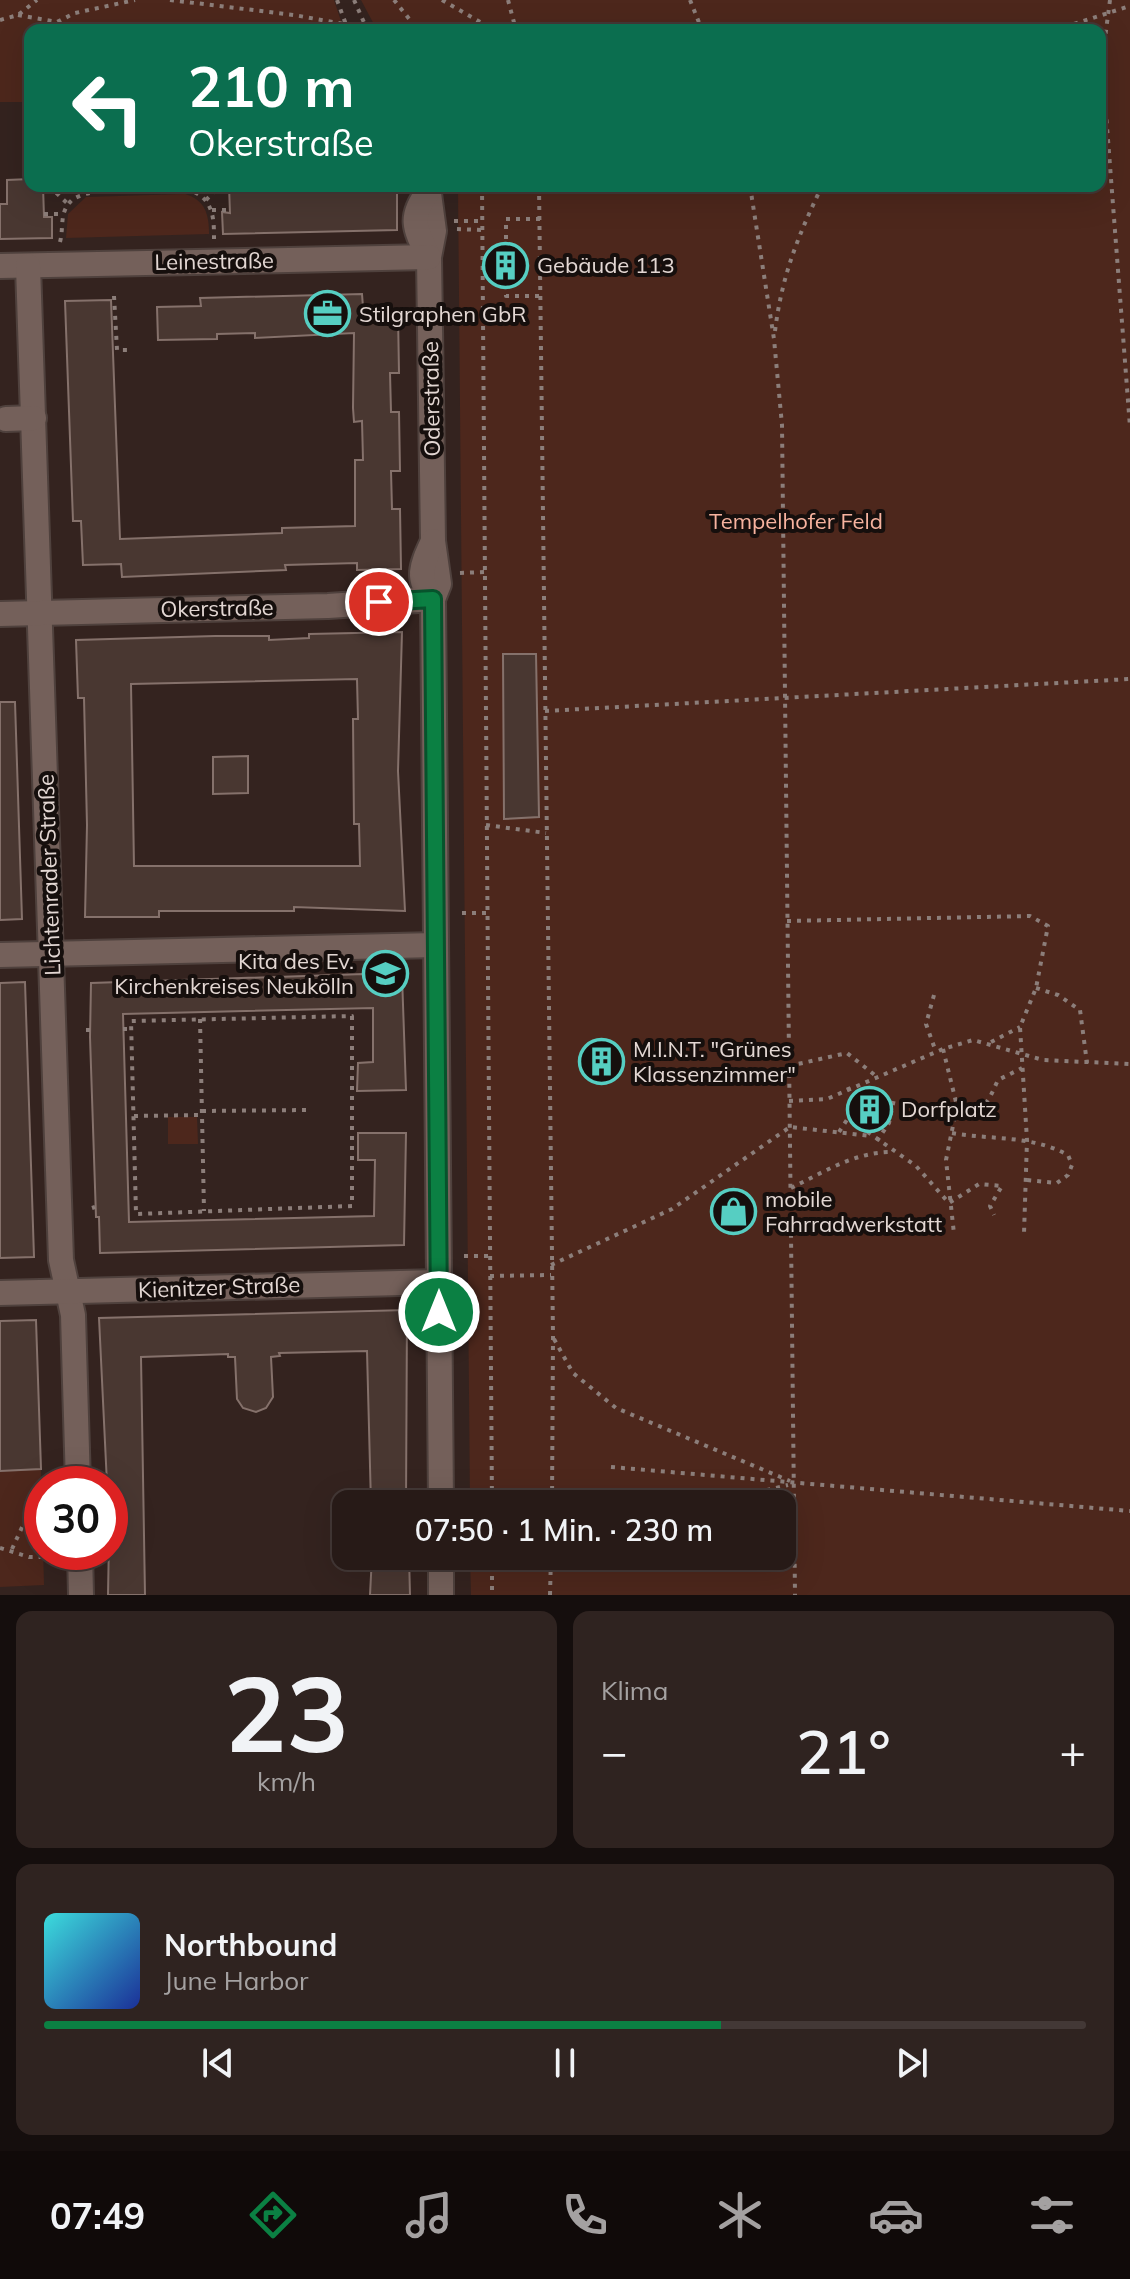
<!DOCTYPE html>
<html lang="de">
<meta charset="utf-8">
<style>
body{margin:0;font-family:Mulish,sans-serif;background:#2f2320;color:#f1f3f6;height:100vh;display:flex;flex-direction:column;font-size:30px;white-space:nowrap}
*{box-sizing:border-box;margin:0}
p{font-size:26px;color:#a4a1a1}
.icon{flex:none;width:44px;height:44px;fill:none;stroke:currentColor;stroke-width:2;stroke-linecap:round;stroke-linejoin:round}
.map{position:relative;height:1595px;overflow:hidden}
.sheet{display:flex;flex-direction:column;gap:16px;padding:16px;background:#150e0d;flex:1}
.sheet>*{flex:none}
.hud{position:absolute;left:24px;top:24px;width:1082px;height:168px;border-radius:16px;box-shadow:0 8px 32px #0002,0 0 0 2px #433836;background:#0b6e4f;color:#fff;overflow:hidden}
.speed{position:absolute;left:24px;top:1466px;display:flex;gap:16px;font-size:40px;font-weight:700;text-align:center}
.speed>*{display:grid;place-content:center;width:104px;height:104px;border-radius:50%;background:#271a17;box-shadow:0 8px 32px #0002,0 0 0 2px #433836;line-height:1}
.speed .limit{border:12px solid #d22;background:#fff;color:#111}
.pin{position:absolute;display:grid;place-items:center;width:68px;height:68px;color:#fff;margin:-34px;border:4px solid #fff;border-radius:50%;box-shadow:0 2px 8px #0007}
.me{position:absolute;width:88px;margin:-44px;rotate:0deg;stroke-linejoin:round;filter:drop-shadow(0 0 6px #0008)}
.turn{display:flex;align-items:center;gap:28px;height:168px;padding:0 32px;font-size:36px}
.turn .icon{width:104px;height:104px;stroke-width:2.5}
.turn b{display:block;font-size:56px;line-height:68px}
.big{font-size:60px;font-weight:600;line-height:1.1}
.sheet .card{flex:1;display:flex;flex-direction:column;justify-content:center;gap:12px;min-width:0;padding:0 28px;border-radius:16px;background:#2f2320}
.sheet .dial{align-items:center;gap:0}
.dial b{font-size:104px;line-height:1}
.song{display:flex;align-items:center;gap:24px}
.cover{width:96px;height:96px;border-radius:12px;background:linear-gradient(135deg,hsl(180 70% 55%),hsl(230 70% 35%))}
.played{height:8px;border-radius:4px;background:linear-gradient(90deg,#0b8043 65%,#433836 65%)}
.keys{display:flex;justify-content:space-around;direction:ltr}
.heat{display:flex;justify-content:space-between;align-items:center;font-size:44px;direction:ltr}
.sheet .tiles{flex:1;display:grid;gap:16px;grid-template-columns:1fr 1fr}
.card:last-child{grid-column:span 2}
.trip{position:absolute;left:332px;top:1490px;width:464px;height:80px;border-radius:16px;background:#271a17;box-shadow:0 8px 32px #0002,0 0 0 2px #433836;font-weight:600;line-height:80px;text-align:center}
.tab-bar{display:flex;height:128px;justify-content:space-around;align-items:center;background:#100a09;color:#a4a1a1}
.tab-bar .icon{width:56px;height:56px}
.tab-bar .on{color:#0b8043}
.tab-bar b{font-size:36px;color:#f1f3f6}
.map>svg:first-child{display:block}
.green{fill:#4d271c}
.building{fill:#493731;stroke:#85716b;stroke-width:2;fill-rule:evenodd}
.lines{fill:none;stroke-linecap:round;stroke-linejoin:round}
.minor-casing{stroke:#4f413d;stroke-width:28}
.path{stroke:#8c7e7a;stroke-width:4;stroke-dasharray:4 6;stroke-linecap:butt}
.minor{stroke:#74605a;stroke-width:24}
.route-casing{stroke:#07532c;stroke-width:20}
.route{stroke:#0b8043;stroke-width:14}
.labels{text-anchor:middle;stroke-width:8;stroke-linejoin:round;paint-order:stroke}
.street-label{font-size:22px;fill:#e3d7d3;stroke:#160f0d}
.poi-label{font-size:22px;fill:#e3d7d3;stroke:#160f0d;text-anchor:start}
.park-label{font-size:22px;fill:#f7b39f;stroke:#160f0d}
</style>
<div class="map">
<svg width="1130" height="1595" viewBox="0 0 1130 1595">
<rect width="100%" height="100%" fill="#34231f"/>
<g class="green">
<path d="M 0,0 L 334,0 L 344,30 L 30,30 L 30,102 L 0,102 Z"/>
<path d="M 361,0 L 1130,0 L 1130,1595 L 471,1595 L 470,1556 L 782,1556 L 782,1504 L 470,1504 L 458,186 L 1100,186 L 1100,30 L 377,30 Z"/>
<path d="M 185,194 C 205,200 209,214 209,234 L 66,238 L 68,214 L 86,197 Z"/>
<path d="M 168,1117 L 197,1117 L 198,1144 L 168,1144 Z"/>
<path d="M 41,1469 L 44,1585 L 0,1587 L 0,1471 Z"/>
</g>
<g class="building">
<path d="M 30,179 L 30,186 L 43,186 L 44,217 L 52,217 L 52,238 L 0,239 L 0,204 L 7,204 L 7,180 Z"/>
<path d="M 229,186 L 265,186 L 265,193 L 397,186 L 397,230 L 223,234 L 222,212 L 230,213 Z"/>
<path d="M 362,294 L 363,307 L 389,307 L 389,314 L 398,314 L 399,373 L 390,373 L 391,412 L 399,412 L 400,471 L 391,471 L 392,509 L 400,509 L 401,569 L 357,570 L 357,563 L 285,565 L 286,570 L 122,577 L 121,564 L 83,565 L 81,521 L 73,521 L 65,301 L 111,300 L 120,539 L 282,533 L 282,528 L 355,526 L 355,460 L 363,460 L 362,421 L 354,422 L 353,408 L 354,333 L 255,338 L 255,333 L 217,334 L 217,339 L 158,340 L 157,307 L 201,306 L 200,298 Z"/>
<path d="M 402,632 L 398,771 L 405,911 L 294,907 L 294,911 L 159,911 L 159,917 L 85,917 L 87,825 L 84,698 L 78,698 L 76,640 L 215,636 L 269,636 L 269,640 L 309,638 L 309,634 ZM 357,679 L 358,719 L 353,719 L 354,824 L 359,824 L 360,866 L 134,866 L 131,684 Z"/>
<path d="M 503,654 L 536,654 L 539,817 L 504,819 Z"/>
<path d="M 0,702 L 15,702 L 22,919 L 0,920 Z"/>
<path d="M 248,756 L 248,793 L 213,794 L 213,757 Z"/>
<path d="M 364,974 L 402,976 L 406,1090 L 357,1091 L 358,1063 L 373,1062 L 373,1008 L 123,1014 L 129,1222 L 374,1216 L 375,1160 L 358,1160 L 358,1133 L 406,1133 L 404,1245 L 100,1253 L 99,1217 L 96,1217 L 90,1037 L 91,983 Z"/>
<path d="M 25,982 L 34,1257 L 0,1258 L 0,983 Z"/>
<path d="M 591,1047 L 612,1047 L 612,1076 L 592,1077 Z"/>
<path d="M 872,1090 L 877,1099 L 887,1100 L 884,1119 L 868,1127 L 854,1118 L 855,1099 Z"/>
<path d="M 407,1310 L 406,1504 L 371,1504 L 367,1351 L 279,1353 L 280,1356 L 271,1357 L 273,1397 L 266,1408 L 256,1412 L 243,1408 L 237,1399 L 235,1357 L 228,1357 L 228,1354 L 141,1357 L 145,1595 L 108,1595 L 110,1484 L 107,1484 L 99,1318 Z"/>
<path d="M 36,1320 L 41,1469 L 0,1471 L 0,1321 Z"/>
<path d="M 372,1556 L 409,1556 L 410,1595 L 370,1595 Z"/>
</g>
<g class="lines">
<defs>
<g id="minor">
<path d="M 428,186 L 434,231 L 429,257 L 433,541 L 439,584 L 433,599 L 441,1504"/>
<path d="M 428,192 C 408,218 415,229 429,257"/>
<path d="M 0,266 L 429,257"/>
<path d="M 28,266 L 61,1260 L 73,1315 L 78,1484"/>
<path d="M 6,419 L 34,418"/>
<path d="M 433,541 C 422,565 415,578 433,599"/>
<path d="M 0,614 L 328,606 L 433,599"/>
<path d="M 0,955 L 436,945"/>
<path d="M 0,1293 L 439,1282"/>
<path d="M 80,1552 L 81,1595"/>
<path d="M 441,1556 L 441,1595"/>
</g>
</defs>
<use href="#minor" class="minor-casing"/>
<g class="path">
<path d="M 170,0 L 294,15 L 366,28"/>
<path d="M 337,0 L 348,30"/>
<path d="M 354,0 L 366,27"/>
<path d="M 394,0 L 418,30"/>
<path d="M 442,0 L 494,30"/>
<path d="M 508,0 L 516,30"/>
<path d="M 690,0 L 702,30"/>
<path d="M 1110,0 L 1102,61 L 1130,427"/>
<path d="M 18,15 L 57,22 L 75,13 L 135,0"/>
<path d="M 0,20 L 18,15 L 37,0"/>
<path d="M 1055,30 L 1130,6"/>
<path d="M 49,186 L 68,204"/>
<path d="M 482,186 L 492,1504"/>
<path d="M 539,186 L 553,1337 L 552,1504"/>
<path d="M 750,186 L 774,339 L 782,425 L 795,1595"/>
<path d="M 206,200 L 220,186"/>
<path d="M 212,210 L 230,210"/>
<path d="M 44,214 L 63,214"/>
<path d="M 540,219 L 506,219 L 506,296 L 540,296"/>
<path d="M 454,221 L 483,221"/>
<path d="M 457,229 L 483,230"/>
<path d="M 60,242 C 64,227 59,213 71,201 C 85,186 181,182 198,194 C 214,204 214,222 214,239"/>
<path d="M 483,259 L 505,259"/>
<path d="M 114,296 L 117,350 L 129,350"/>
<path d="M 775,331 C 782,275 798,236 822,186"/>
<path d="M 460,573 L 485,572"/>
<path d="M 545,711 L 1130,679"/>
<path d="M 486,825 L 546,833"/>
<path d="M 462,913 L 486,913"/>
<path d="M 787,921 L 1030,916 L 1048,926 L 1036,988 L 1020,1027 L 1027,1140 L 1024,1234"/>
<path d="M 1036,988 L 1058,995 L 1080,1010 L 1087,1063"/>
<path d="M 934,995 L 926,1024 L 936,1052"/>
<path d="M 352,1016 L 352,1206 L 136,1214 L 131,1021 Z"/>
<path d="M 200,1019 L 204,1211"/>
<path d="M 123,1029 L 131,1029"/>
<path d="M 86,1030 L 90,1030"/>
<path d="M 991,1042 L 1020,1027"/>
<path d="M 943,1049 L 957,1106 L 946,1160 L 954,1234"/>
<path d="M 789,1066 L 847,1053 L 876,1076"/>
<path d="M 848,1087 L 862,1128 L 916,1166 L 949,1203 L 979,1184 L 1002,1186 L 990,1206 L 994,1215"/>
<path d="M 789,1101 L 827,1099 L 943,1049 L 973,1040 L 1043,1060 L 1130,1064"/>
<path d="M 957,1106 C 986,1114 988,1101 998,1080 L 1022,1068"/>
<path d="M 202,1111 L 306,1110"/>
<path d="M 134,1116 L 202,1115"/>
<path d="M 839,1132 L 854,1109"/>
<path d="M 952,1133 C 992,1140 1032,1135 1068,1155 L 1072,1165 L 1068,1175 L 1057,1183 L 1027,1180"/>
<path d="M 877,1141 L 889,1123 L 894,1099"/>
<path d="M 791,1188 C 822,1173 853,1153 889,1152"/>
<path d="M 92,1208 L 95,1207"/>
<path d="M 464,1256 L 489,1256"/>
<path d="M 551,1265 L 672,1209 L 790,1127 L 871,1136"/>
<path d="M 490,1276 L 551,1275"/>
<path d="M 554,1339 L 573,1373 L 616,1408 L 790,1481"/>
<path d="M 611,1467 L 1130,1511"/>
<path d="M 708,1504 L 788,1485"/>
<path d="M 0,1548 L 29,1557 L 49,1557"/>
<path d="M 12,1549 L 30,1510 L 42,1510"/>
<path d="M 492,1556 L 492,1595"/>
<path d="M 550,1595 L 551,1556"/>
</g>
<use href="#minor" class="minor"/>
</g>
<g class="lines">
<defs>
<path id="route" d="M 379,602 L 433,599 L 439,1312"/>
</defs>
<use href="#route" class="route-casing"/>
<use href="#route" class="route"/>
</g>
<defs>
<symbol id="building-ring" viewBox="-11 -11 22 22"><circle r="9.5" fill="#160f0d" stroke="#56cec2" stroke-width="1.5"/><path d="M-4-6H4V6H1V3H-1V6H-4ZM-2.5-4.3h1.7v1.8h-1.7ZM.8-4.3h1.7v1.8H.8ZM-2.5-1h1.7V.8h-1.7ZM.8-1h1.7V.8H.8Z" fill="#56cec2"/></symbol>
<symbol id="office-ring" viewBox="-11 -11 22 22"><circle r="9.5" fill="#160f0d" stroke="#56cec2" stroke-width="1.5"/><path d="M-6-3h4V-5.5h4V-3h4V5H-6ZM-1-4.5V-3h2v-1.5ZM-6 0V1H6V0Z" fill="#56cec2"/></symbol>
<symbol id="school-ring" viewBox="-11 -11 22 22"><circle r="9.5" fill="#160f0d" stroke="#56cec2" stroke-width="1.5"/><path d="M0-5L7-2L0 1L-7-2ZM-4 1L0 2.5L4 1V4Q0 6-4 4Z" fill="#56cec2"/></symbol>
<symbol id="shop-ring" viewBox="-11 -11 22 22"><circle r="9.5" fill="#160f0d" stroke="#56cec2" stroke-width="1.5"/><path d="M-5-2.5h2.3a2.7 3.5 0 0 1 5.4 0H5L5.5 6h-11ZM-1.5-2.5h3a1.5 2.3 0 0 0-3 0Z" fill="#56cec2"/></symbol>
</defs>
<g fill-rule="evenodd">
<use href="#building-ring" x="480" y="240" width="51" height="51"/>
<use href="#office-ring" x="302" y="288" width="51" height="51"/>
<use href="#school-ring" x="360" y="948" width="51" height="51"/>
<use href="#building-ring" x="576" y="1036" width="51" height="51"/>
<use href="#building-ring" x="844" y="1084" width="51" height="51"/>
<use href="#shop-ring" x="708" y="1186" width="51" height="51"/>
</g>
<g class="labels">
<g class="street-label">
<text transform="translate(214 261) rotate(-1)" y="8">Leinestraße</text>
<text transform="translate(431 399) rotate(-91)" y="8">Oderstraße</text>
<text transform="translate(217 608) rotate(-1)" y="8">Okerstraße</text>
<text transform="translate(49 875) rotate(-92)" y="8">Lichtenrader Straße</text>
<text transform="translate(219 1287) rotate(-2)" y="8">Kienitzer Straße</text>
</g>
<g class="poi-label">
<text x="537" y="273">Gebäude 113</text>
<text x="359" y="322">Stilgraphen GbR</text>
<text x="354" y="969" text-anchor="end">Kita des Ev.<tspan x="354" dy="25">Kirchenkreises Neukölln</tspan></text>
<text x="633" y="1057">M.I.N.T. "Grünes<tspan x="633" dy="25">Klassenzimmer"</tspan></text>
<text x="901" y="1117">Dorfplatz</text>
<text x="765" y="1207">mobile<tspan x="765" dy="25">Fahrradwerkstatt</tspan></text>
</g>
<g class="park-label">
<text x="796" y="529">Tempelhofer Feld</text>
</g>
</g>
</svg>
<div class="speed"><div class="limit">30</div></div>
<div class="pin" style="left:379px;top:602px;background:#d93025"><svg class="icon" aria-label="arrive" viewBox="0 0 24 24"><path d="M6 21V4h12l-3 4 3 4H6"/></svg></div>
<svg class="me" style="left:439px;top:1312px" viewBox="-20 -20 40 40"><circle r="17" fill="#0b8043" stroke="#fff" stroke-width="3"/><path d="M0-11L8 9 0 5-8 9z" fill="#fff"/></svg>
<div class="trip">07:50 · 1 Min. · 230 m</div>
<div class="hud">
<div class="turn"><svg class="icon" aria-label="left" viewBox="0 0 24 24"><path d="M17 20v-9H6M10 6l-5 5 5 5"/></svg><div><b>210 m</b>Okerstraße</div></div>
</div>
</div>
<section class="sheet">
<div class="tiles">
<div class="card dial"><b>23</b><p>km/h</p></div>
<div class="card"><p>Klima</p>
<div class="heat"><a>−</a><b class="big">21°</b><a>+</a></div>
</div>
<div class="card">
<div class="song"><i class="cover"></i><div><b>Northbound</b><p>June Harbor</p></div></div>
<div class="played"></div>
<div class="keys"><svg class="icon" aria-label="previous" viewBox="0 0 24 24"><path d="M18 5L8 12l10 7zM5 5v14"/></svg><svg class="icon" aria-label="pause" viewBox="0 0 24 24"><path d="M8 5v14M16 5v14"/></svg><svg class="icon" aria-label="next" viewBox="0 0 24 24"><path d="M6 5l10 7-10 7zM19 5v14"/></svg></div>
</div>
</div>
</section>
<nav class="tab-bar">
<b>07:49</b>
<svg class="icon on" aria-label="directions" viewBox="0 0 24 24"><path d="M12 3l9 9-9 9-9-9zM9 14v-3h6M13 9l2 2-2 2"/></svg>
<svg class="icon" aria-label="music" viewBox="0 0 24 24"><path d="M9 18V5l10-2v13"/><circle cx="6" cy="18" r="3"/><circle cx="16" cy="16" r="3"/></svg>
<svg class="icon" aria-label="phone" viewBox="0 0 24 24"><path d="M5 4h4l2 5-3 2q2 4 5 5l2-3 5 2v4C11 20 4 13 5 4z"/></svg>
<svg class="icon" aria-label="climate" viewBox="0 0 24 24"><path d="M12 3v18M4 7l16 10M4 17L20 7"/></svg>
<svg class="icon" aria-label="car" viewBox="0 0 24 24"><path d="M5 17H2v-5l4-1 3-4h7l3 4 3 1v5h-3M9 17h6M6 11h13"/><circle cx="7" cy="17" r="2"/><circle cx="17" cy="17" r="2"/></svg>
<svg class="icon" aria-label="filters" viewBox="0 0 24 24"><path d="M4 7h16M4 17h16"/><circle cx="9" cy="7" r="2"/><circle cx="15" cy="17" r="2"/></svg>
</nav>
